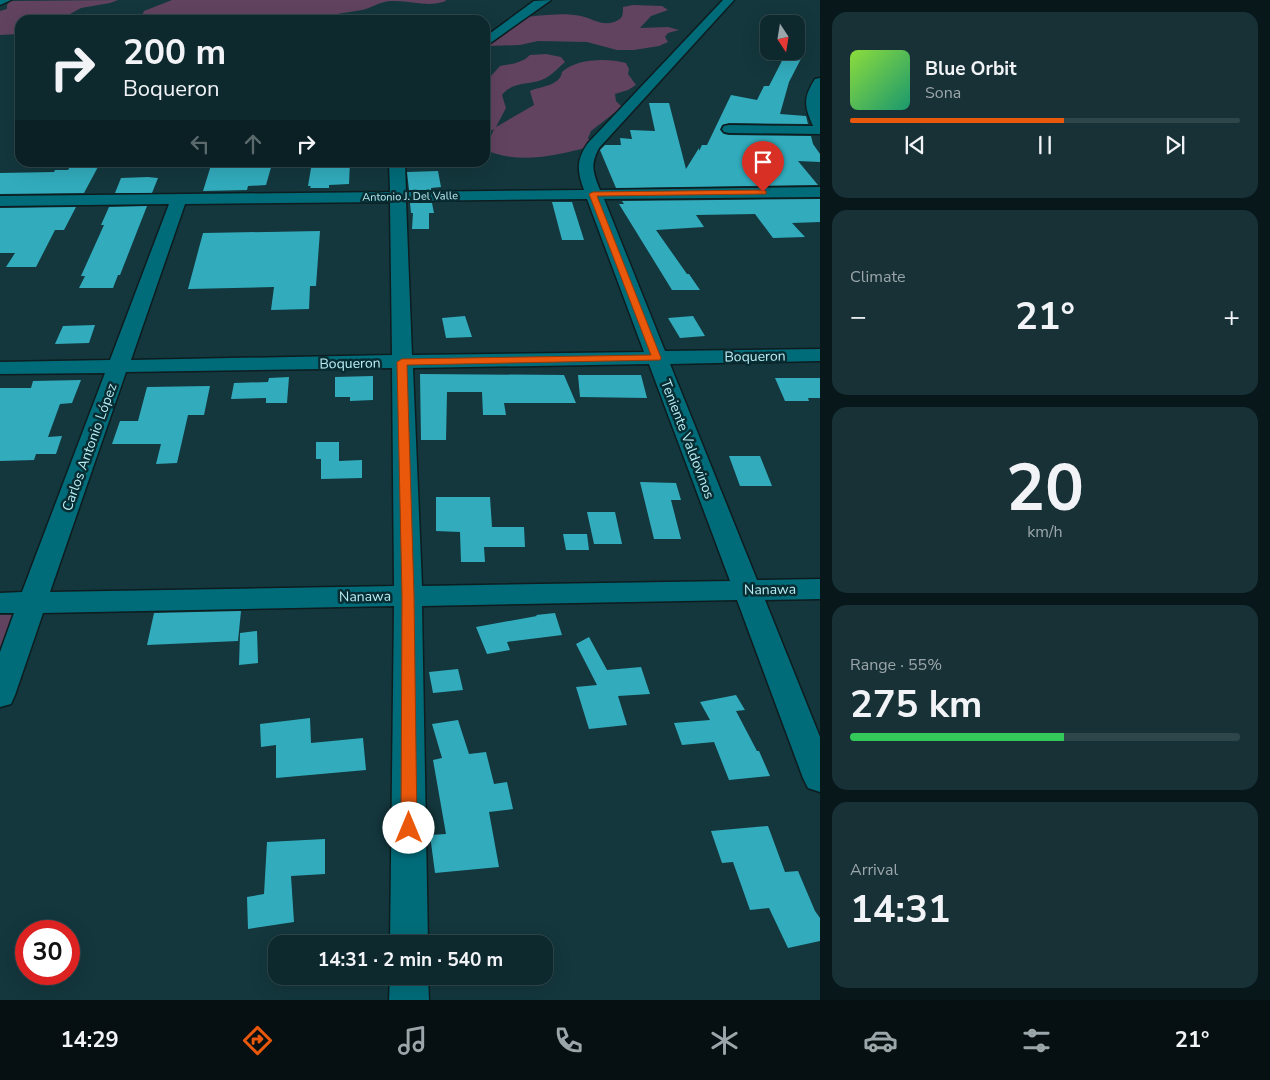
<!DOCTYPE html>
<meta charset="utf-8">
<style>
body{margin:0;font-family:"Nunito Sans",sans-serif;background:#173136;color:#f1f3f6;height:100vh;display:flex;flex-direction:column;font-size:19px;white-space:nowrap}
*{box-sizing:border-box;margin:0}
p{font-size:16px;color:#9ba6aa}
.icon{flex:none;width:28px;height:28px;fill:none;stroke:currentColor;stroke-width:2;stroke-linecap:round;stroke-linejoin:round}
.map{position:relative;flex:1;overflow:hidden}
.side{display:flex;flex-direction:column;gap:12px;padding:12px;background:#081719;width:450px}
.side>*{flex:none}
.banner{position:absolute;left:15px;top:15px;width:475px;height:152px;border-radius:15px;box-shadow:0 5px 20px #0002,0 0 0 1px #2e454a;background:#0e292e;color:#f1f3f6;overflow:hidden}
.needle{width:32px;rotate:168deg}
.tools{position:absolute;left:760px;top:15px;display:grid;gap:10px}
.tools a{display:grid;place-items:center;width:45px;height:45px;border-radius:10px;background:#0e292e;box-shadow:0 5px 20px #0002,0 0 0 1px #2e454a;font-size:25px}
.speed{position:absolute;left:15px;top:920px;display:flex;gap:10px;font-size:25px;font-weight:700;text-align:center}
.speed>*{display:grid;place-content:center;width:65px;height:65px;border-radius:50%;background:#0e292e;box-shadow:0 5px 20px #0002,0 0 0 1px #2e454a;line-height:1}
.speed .limit{border:8px solid #d22;background:#fff;color:#111}
.pin{position:absolute;display:grid;place-items:center;width:42px;height:42px;color:#fff;margin:-51px -21px;border-radius:50% 50% 50% 0;rotate:-45deg;box-shadow:0 0 5px #0007}
.pin .icon{rotate:45deg}
.me{position:absolute;width:55px;margin:-28px;rotate:0deg;stroke-linejoin:round;filter:drop-shadow(0 0 4px #0008)}
.turn{display:flex;align-items:center;gap:18px;height:105px;padding:0 25px;font-size:22px}
.turn .icon{width:65px;height:65px;stroke-width:2.5}
.turn b{display:block;font-size:35px;line-height:42px}
.lanes{display:flex;align-items:center;height:48px;padding:0 25px;background:#0003;justify-content:center;gap:25px;direction:ltr}
.lanes .off{opacity:.35}
.big{font-size:38px;font-weight:700;line-height:1.1}
.side .widget{flex:1;display:flex;flex-direction:column;justify-content:center;gap:8px;min-width:0;padding:0 18px;border-radius:15px;background:#173136}
.side .dial{align-items:center;gap:0}
.dial b{font-size:65px;line-height:1}
.song{display:flex;align-items:center;gap:15px}
.cover{width:60px;height:60px;border-radius:8px;background:linear-gradient(135deg,hsl(90 70% 55%),hsl(160 70% 35%))}
.played{height:5px;border-radius:2px;background:linear-gradient(90deg,#ea580c 55%,#2e454a 55%)}
.keys{display:flex;justify-content:space-around;direction:ltr}
.heat{display:flex;justify-content:space-between;align-items:center;font-size:28px;direction:ltr}
.charge{height:8px;border-radius:4px;background:linear-gradient(90deg,#34c759 55%,#2e454a 0)}
.trip{position:absolute;left:268px;top:935px;width:285px;height:50px;border-radius:15px;background:#0e292e;box-shadow:0 5px 20px #0002,0 0 0 1px #2e454a;font-weight:700;line-height:50px;text-align:center}
.dock{display:flex;height:80px;justify-content:space-around;align-items:center;background:#061012;color:#9ba6aa}
.dock .icon{width:35px;height:35px}
.dock .active{color:#ea580c}
.dock b{font-size:22px;color:#f1f3f6}
main{display:flex;flex:1;min-height:0}
.map>svg:first-child{display:block}
.green{fill:#61435f}
.building{fill:#32acbd}
.lines{fill:none;stroke-linecap:round;stroke-linejoin:round}
.minor-casing{stroke:#0d1c1f;stroke-width:3}
.minor{fill:#006c79;fill-rule:evenodd}
.route{fill:#ea580c;stroke:#983908}
.labels{text-anchor:middle;stroke-width:5;stroke-linejoin:round;paint-order:stroke}
.far-street-label{font-size:11px;fill:#b9ecf4;stroke:#072d33}
.street-label{font-size:14px;fill:#b9ecf4;stroke:#072d33}
</style>
<main>
<div class="map">
<svg width="820" height="1000" viewBox="0 0 820 1000">
<rect width="100%" height="100%" fill="#13373d"/>
<g class="green">
<path d="M 118,0 L 110,3 L 81,8 L 59,20 L 20,20 L 20,34 L 0,35 L 0,11 L 7,9 L 7,5 L 10,1 Z"/>
<path d="M 172,0 L 445,0 L 446,1 C 427,8 411,0 392,1 C 380,1 372,8 362,10 C 345,13 329,14 312,20 L 140,20 L 144,11 Z"/>
<path d="M 633,5 L 662,6 L 668,10 L 651,16 L 640,28 L 668,27 L 679,30 L 668,33 L 665,37 L 668,42 L 659,46 L 634,50 L 617,50 L 587,42 L 538,41 L 520,45 L 488,46 L 485,42 L 485,39 L 515,26 L 518,18 C 538,16 561,12 581,16 C 593,19 602,26 614,22 C 623,19 623,15 623,7 Z"/>
<path d="M 546,54 L 561,57 L 565,62 C 559,67 553,74 546,78 C 532,86 513,80 502,95 L 506,108 L 496,127 L 534,105 L 530,91 C 541,86 560,86 562,72 C 577,58 607,58 626,63 L 629,69 L 628,74 L 636,85 L 628,90 L 615,94 L 616,101 L 622,107 L 591,131 L 588,138 L 593,146 C 557,155 521,165 485,150 L 494,129 L 485,134 L 485,78 L 491,76 L 500,66 C 512,64 522,63 530,55 Z"/>
<path d="M 0,615 L 14,615 L 0,654 Z"/>
</g>
<g class="building">
<path d="M 787,51 L 805,51 L 789,82 L 780,114 L 806,116 L 808,124 L 729,123 L 722,125 L 720,130 L 724,134 L 729,135 L 811,136 L 813,144 L 820,154 L 820,162 L 798,161 L 818,185 L 616,188 L 600,150 L 605,145 L 621,145 L 620,138 L 632,139 L 630,130 L 655,131 L 649,103 L 669,103 L 686,169 L 699,148 L 699,151 L 702,145 L 707,145 L 731,95 L 757,100 L 764,86 L 769,86 Z"/>
<path d="M 212,162 L 232,162 L 232,164 L 272,164 L 266,185 L 248,186 L 247,190 L 203,191 Z"/>
<path d="M 312,162 L 350,162 L 349,184 L 329,185 L 329,188 L 310,188 L 311,186 L 308,186 Z"/>
<path d="M 71,165 L 99,165 L 84,193 L 0,194 L 0,173 L 54,172 L 55,170 L 68,170 Z"/>
<path d="M 438,171 L 441,187 L 431,188 L 431,190 L 409,190 L 407,172 Z"/>
<path d="M 121,178 L 148,177 L 158,178 L 152,193 L 115,193 Z"/>
<path d="M 820,199 L 820,222 L 792,223 L 805,237 L 773,238 L 755,214 L 696,215 L 704,227 L 656,230 L 687,274 L 689,274 L 700,290 L 672,290 L 619,204 L 624,204 L 622,201 Z"/>
<path d="M 552,202 L 572,202 L 584,240 L 562,240 Z"/>
<path d="M 410,203 L 432,203 L 434,213 L 429,213 L 429,229 L 412,229 L 413,213 L 411,213 Z"/>
<path d="M 147,206 L 120,275 L 118,275 L 113,288 L 79,288 L 85,276 L 81,276 L 104,225 L 101,225 L 109,207 Z"/>
<path d="M 76,207 L 64,230 L 55,230 L 36,267 L 6,267 L 15,253 L 0,253 L 0,208 Z"/>
<path d="M 320,231 L 316,286 L 310,286 L 309,309 L 271,310 L 274,287 L 188,289 L 203,233 Z"/>
<path d="M 465,316 L 472,337 L 446,338 L 442,318 Z"/>
<path d="M 693,316 L 705,336 L 680,338 L 668,318 Z"/>
<path d="M 95,325 L 89,343 L 55,344 L 63,326 Z"/>
<path d="M 420,374 L 564,375 L 576,403 L 504,403 L 506,415 L 483,415 L 482,392 L 447,392 L 446,440 L 421,440 Z"/>
<path d="M 578,375 L 641,375 L 647,398 L 580,397 Z"/>
<path d="M 373,376 L 373,400 L 350,401 L 350,397 L 335,397 L 335,377 Z"/>
<path d="M 289,377 L 287,403 L 266,403 L 266,398 L 231,399 L 234,383 L 268,382 L 269,378 Z"/>
<path d="M 775,378 L 820,378 L 820,398 L 808,398 L 809,401 L 785,401 Z"/>
<path d="M 81,380 L 72,403 L 60,404 L 48,437 L 62,436 L 56,454 L 36,454 L 34,460 L 0,461 L 0,388 L 31,388 L 33,381 Z"/>
<path d="M 210,386 L 204,415 L 188,415 L 177,463 L 156,464 L 161,444 L 112,444 L 120,421 L 138,421 L 147,387 Z"/>
<path d="M 316,442 L 339,442 L 339,461 L 362,460 L 362,478 L 321,479 L 321,459 L 316,459 Z"/>
<path d="M 729,456 L 760,456 L 772,486 L 740,486 Z"/>
<path d="M 640,482 L 676,483 L 681,500 L 671,500 L 681,539 L 654,539 Z"/>
<path d="M 436,497 L 490,497 L 492,527 L 524,527 L 525,547 L 484,547 L 485,562 L 461,562 L 460,532 L 436,531 Z"/>
<path d="M 587,512 L 615,512 L 622,544 L 594,544 Z"/>
<path d="M 563,534 L 587,534 L 589,550 L 566,550 Z"/>
<path d="M 241,611 L 238,641 L 147,645 L 154,613 Z"/>
<path d="M 555,613 L 562,635 L 507,642 L 510,650 L 487,654 L 476,627 L 537,616 L 536,615 Z"/>
<path d="M 257,631 L 258,663 L 239,665 L 240,633 Z"/>
<path d="M 589,637 L 607,670 L 641,667 L 650,694 L 618,696 L 627,725 L 589,729 L 576,687 L 597,685 L 576,644 Z"/>
<path d="M 458,669 L 463,690 L 433,693 L 429,672 Z"/>
<path d="M 736,695 L 745,710 L 736,711 L 757,751 L 759,751 L 770,776 L 729,780 L 714,742 L 682,745 L 674,723 L 710,720 L 700,702 Z"/>
<path d="M 310,718 L 311,743 L 363,738 L 366,770 L 276,778 L 276,745 L 261,747 L 260,724 Z"/>
<path d="M 458,720 L 469,754 L 486,752 L 494,784 L 507,782 L 513,809 L 489,812 L 499,867 L 435,873 L 430,835 L 446,834 L 433,760 L 442,758 L 432,724 Z"/>
<path d="M 768,826 L 785,872 L 798,871 L 815,911 L 820,918 L 820,941 L 788,948 L 769,908 L 750,910 L 733,862 L 722,863 L 711,831 Z"/>
<path d="M 325,839 L 325,874 L 291,876 L 294,922 L 248,929 L 247,897 L 264,894 L 267,842 Z"/>
</g>
<g class="lines">
<defs>
<g id="minor">
<path d="M 0,0 L 11,0 L 0,5 Z"/>
<path d="M 551,0 L 489,44 L 485,46 L 485,37 L 534,1 Z"/>
<path d="M 723,0 L 734,0 L 599,148 C 590,165 593,172 600,190 L 820,187 L 820,197 L 604,199 L 665,351 L 820,349 L 820,361 L 670,364 L 757,580 L 820,579 L 820,599 L 765,600 L 820,737 L 820,792 L 808,788 L 803,778 L 737,600 L 422,606 L 428,944 L 390,944 L 394,606 L 43,613 L 15,695 L 11,704 L 0,707 L 0,652 L 14,613 L 0,613 L 0,593 L 22,592 L 105,373 L 0,374 L 0,362 L 110,360 L 169,204 L 0,206 L 0,196 L 390,192 L 389,162 L 405,162 L 406,192 L 584,190 C 577,171 576,160 588,143 ZM 587,199 L 644,352 L 412,355 L 406,201 ZM 390,202 L 392,355 L 131,360 L 185,204 ZM 649,364 L 730,581 L 422,586 L 413,368 ZM 392,368 L 394,586 L 50,592 L 126,372 Z"/>
<path d="M 820,78 L 820,134 L 729,133 L 724,132 L 722,129 L 724,126 L 729,125 L 813,126 C 804,106 803,98 815,79 Z"/>
<path d="M 390,976 L 428,976 L 429,1000 L 389,1000 Z"/>
</g>
</defs>
<use href="#minor" class="minor-casing"/>
<use href="#minor" class="minor"/>
</g>
<path class="route" d="M 763,190 L 766,191 L 766,194 L 597,196 L 661,358 L 660,360 L 407,365 L 414,596 L 417,828 L 414,833 L 409,835 L 403,833 L 401,828 L 402,596 L 397,362 L 402,359 L 651,355 L 589,194 L 593,192 Z"/>
<g class="labels">
<g class="far-street-label">
<text transform="translate(410 196) rotate(-1)" y="4">Antonio J. Del Valle</text>
</g>
<g class="street-label">
<text transform="translate(755 356) rotate(-1)" y="5">Boqueron</text>
<text transform="translate(350 363) rotate(-1)" y="5">Boqueron</text>
<text transform="translate(688 439) rotate(69)" y="5">Teniente Valdovinos</text>
<text transform="translate(89 447) rotate(-70)" y="5">Carlos Antonio López</text>
<text transform="translate(770 589) rotate(-1)" y="5">Nanawa</text>
<text transform="translate(365 596) rotate(-1)" y="5">Nanawa</text>
</g>
</g>
</svg>
<div class="tools">
<a><svg class="needle" viewBox="-14 -14 28 28"><path d="M0-13l5 13h-10z" fill="#e53935"/><path d="M0 13l5-13h-10z" fill="#9ba6aa"/></svg></a>
</div>
<div class="speed"><div class="limit">30</div></div>
<div class="pin" style="left:763px;top:192px;background:#d93025"><svg class="icon" aria-label="arrive" viewBox="0 0 24 24"><path d="M6 21V4h12l-3 4 3 4H6"/></svg></div>
<svg class="me" style="left:409px;top:828px" viewBox="-20 -20 40 40"><circle r="19" fill="#fff"/><path d="M0-13L10 11 0 6-10 11z" fill="#ea580c"/></svg>
<div class="trip">14:31 · 2 min · 540 m</div>
<div class="banner">
<div class="turn"><svg class="icon" aria-label="right" viewBox="0 0 24 24"><path d="M7 20v-9h11M14 6l5 5-5 5"/></svg><div><b>200 m</b>Boqueron</div></div>
<div class="lanes"><svg class="icon off" aria-label="left" viewBox="0 0 24 24"><path d="M17 20v-9H6M10 6l-5 5 5 5"/></svg><svg class="icon off" aria-label="ahead" viewBox="0 0 24 24"><path d="M12 20V5M6 11l6-6 6 6"/></svg><svg class="icon" aria-label="right" viewBox="0 0 24 24"><path d="M7 20v-9h11M14 6l5 5-5 5"/></svg></div>
</div>
</div>
<section class="side">
<div class="widget">
<div class="song"><i class="cover"></i><div><b>Blue Orbit</b><p>Sona</p></div></div>
<div class="played"></div>
<div class="keys"><svg class="icon" aria-label="previous" viewBox="0 0 24 24"><path d="M18 5L8 12l10 7zM5 5v14"/></svg><svg class="icon" aria-label="pause" viewBox="0 0 24 24"><path d="M8 5v14M16 5v14"/></svg><svg class="icon" aria-label="next" viewBox="0 0 24 24"><path d="M6 5l10 7-10 7zM19 5v14"/></svg></div>
</div>
<div class="widget"><p>Climate</p>
<div class="heat"><a>−</a><b class="big">21°</b><a>+</a></div>
</div>
<div class="widget dial"><b>20</b><p>km/h</p></div>
<div class="widget"><p>Range · 55%</p><b class="big">275 km</b><div class="charge"></div></div>
<div class="widget"><p>Arrival</p><b class="big">14:31</b></div>
</section>
</main>
<nav class="dock">
<b>14:29</b>
<svg class="icon active" aria-label="directions" viewBox="0 0 24 24"><path d="M12 3l9 9-9 9-9-9zM9 14v-3h6M13 9l2 2-2 2"/></svg>
<svg class="icon" aria-label="music" viewBox="0 0 24 24"><path d="M9 18V5l10-2v13"/><circle cx="6" cy="18" r="3"/><circle cx="16" cy="16" r="3"/></svg>
<svg class="icon" aria-label="phone" viewBox="0 0 24 24"><path d="M5 4h4l2 5-3 2q2 4 5 5l2-3 5 2v4C11 20 4 13 5 4z"/></svg>
<svg class="icon" aria-label="climate" viewBox="0 0 24 24"><path d="M12 3v18M4 7l16 10M4 17L20 7"/></svg>
<svg class="icon" aria-label="car" viewBox="0 0 24 24"><path d="M5 17H2v-5l4-1 3-4h7l3 4 3 1v5h-3M9 17h6M6 11h13"/><circle cx="7" cy="17" r="2"/><circle cx="17" cy="17" r="2"/></svg>
<svg class="icon" aria-label="filters" viewBox="0 0 24 24"><path d="M4 7h16M4 17h16"/><circle cx="9" cy="7" r="2"/><circle cx="15" cy="17" r="2"/></svg>
<b>21°</b>
</nav>
